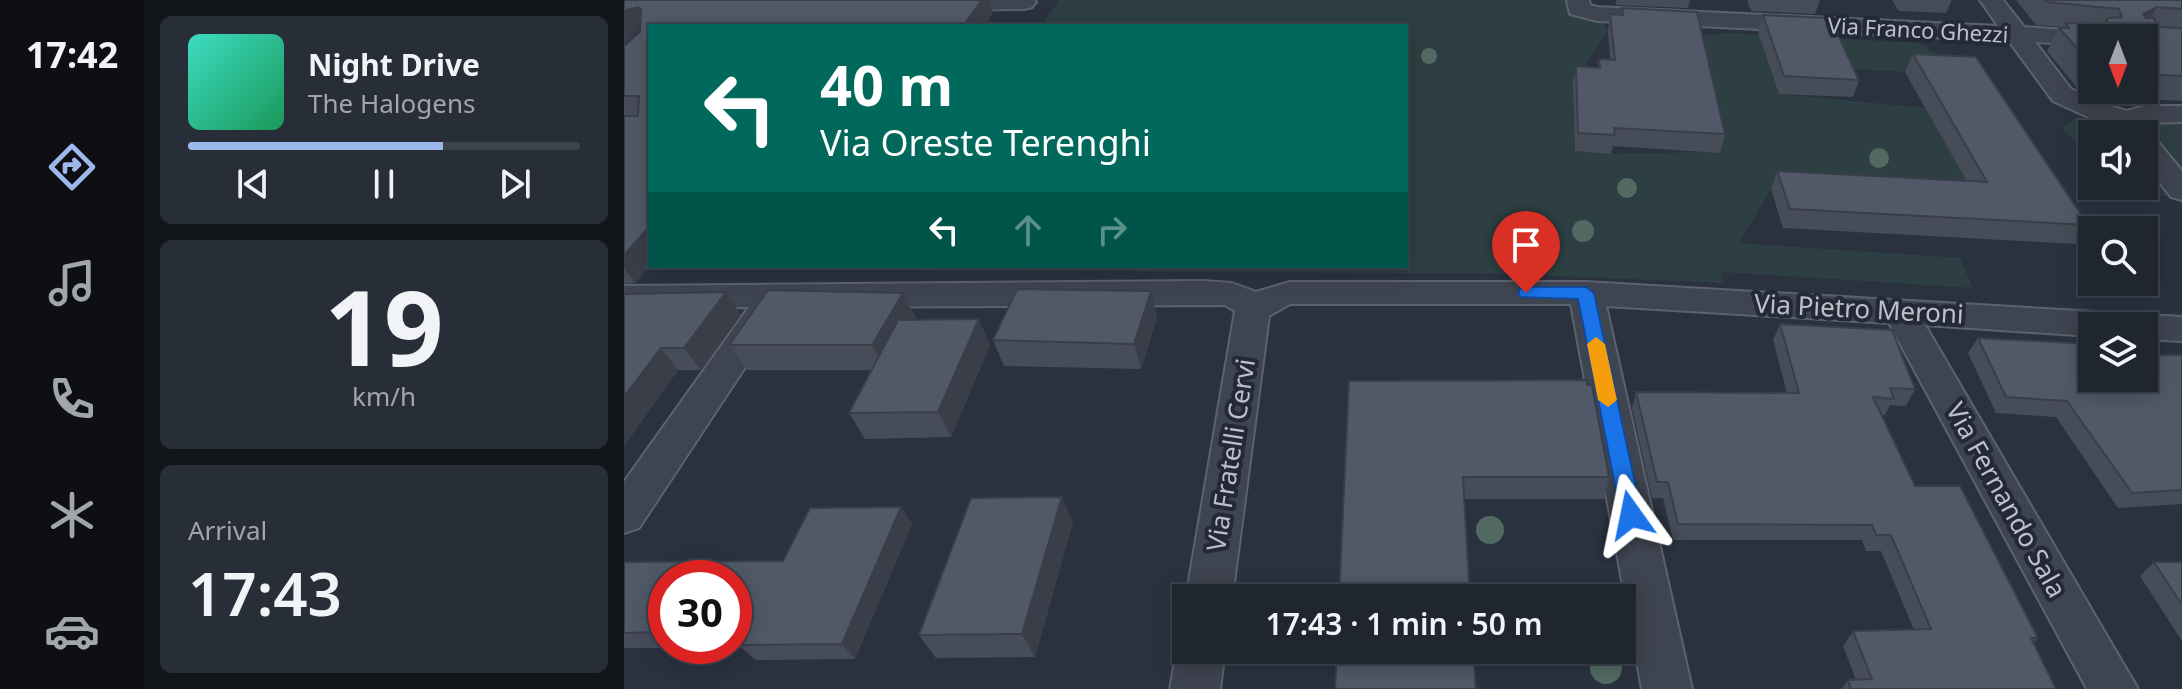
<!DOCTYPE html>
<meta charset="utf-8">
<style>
body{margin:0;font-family:"Noto Sans",sans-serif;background:#282e38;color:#f1f3f6;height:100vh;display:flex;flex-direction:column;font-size:30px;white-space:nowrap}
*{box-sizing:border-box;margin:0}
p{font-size:26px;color:#a2a5ab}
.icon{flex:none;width:44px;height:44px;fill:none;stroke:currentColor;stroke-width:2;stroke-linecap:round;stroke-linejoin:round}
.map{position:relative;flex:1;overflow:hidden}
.panel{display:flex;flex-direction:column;gap:16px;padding:16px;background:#12151a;width:480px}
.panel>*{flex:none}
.hud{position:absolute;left:24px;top:24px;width:760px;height:244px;border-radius:0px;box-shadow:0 4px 20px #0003,0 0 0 2px #3d434c;background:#00695c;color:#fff;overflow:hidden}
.needle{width:52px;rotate:180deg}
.controls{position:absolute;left:1454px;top:24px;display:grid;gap:16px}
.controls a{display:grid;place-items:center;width:80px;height:80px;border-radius:0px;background:#202630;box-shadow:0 4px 20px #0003,0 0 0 2px #3d434c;font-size:40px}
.speed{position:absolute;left:24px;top:560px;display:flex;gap:16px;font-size:40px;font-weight:700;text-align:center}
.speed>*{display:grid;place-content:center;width:104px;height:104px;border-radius:50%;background:#202630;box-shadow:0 4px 20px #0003,0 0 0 2px #3d434c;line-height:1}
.speed .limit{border:12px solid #d22;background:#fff;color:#111}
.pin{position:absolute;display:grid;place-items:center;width:68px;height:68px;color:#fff;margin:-82px -34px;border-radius:50% 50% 50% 0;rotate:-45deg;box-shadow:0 0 8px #0007}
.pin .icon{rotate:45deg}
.me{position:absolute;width:88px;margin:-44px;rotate:348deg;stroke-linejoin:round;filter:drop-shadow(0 0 6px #0008)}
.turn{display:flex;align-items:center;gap:28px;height:168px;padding:0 40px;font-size:36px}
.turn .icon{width:104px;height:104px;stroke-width:2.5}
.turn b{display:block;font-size:56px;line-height:68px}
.lanes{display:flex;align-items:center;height:76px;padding:0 40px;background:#0003;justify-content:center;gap:40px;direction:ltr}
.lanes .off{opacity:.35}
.big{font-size:60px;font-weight:600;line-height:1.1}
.panel .card{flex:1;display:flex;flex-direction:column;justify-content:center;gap:12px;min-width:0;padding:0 28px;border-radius:12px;background:#282e38}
.panel .dial{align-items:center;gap:0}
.dial b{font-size:104px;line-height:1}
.song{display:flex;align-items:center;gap:24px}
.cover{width:96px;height:96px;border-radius:12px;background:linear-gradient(135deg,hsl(170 70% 55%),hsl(150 70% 35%))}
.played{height:8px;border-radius:4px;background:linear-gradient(90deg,#9db8ed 65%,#3d434c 65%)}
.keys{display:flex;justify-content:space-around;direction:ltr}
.trip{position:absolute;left:548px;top:584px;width:464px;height:80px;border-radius:0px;background:#202630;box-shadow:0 4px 20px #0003,0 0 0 2px #3d434c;font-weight:600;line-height:80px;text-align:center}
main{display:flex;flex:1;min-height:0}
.tabs{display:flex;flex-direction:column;width:144px;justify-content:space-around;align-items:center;background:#0d0f13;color:#a2a5ab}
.tabs .icon{width:56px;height:56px}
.tabs .active{color:#9db8ed}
.tabs b{font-size:36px;color:#f1f3f6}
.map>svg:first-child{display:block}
.green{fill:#2d3f42}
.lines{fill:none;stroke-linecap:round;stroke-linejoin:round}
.minor-casing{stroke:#5c626d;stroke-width:4}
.minor{fill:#3e4450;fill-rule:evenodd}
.tree{fill:#536a63}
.wall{fill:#464d59;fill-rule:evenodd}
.shaded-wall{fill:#393e49}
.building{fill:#515968;stroke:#393e49;stroke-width:2}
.route{fill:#1a73e8;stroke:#114b97;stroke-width:2}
.slow{fill:#f59e0b}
.labels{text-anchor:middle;stroke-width:8;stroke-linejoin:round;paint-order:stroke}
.far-street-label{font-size:22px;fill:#bbc0ca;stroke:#232935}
.street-label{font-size:26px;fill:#bbc0ca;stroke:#232935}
</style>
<main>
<nav class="tabs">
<b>17:42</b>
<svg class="icon active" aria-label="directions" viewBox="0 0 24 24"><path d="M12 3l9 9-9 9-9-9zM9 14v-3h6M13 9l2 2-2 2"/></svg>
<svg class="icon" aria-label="music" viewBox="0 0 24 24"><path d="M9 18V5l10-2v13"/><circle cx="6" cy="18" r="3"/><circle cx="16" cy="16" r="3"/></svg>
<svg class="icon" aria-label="phone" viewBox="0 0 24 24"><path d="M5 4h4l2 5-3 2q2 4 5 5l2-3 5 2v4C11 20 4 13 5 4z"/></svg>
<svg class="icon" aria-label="climate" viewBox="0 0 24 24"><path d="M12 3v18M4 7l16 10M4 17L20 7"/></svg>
<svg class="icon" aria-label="car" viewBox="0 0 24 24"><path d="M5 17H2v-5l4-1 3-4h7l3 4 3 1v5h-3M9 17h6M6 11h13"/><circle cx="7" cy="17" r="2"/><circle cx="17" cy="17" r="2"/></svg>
</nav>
<section class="panel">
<div class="card">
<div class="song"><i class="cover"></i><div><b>Night Drive</b><p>The Halogens</p></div></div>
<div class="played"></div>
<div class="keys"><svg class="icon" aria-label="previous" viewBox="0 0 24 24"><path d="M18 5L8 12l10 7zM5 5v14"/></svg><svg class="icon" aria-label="pause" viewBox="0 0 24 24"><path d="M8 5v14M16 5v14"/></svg><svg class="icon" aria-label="next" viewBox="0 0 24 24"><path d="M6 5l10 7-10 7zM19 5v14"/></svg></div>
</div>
<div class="card dial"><b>19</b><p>km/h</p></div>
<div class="card"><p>Arrival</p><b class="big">17:43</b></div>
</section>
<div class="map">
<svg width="1558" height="689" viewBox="0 0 1558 689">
<rect width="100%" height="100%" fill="#2a3240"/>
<g class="green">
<path d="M 435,0 L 966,0 L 984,31 L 949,84 L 951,151 L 987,154 L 1076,152 L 1093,139 L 1070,36 L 1105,33 L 1296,43 L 1344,75 L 1146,65 L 1155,94 L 1302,108 L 1353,200 L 1147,189 L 1115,243 L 1336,258 L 1349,288 L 1097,272 L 1099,283 L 887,274 L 276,270 L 279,266 L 782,266 L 782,26 L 417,26 Z"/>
<path d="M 1451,118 L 1558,124 L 1558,197 L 1517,195 L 1488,186 L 1520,186 L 1520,134 L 1468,134 L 1468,163 L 1438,127 Z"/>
</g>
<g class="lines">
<defs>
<g id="minor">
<path d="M 308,0 L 410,0 L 412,2 L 408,7 L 400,9 L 317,10 L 309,8 L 305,3 Z"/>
<path d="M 943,0 L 965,0 L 966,5 L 973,7 L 1374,26 L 1356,0 L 1379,0 L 1400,27 L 1480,33 L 1483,38 L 1468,38 L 1468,45 L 1411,42 L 1447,89 L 1486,106 L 1503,111 L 1520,106 L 1558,106 L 1558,122 L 1520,123 L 1526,136 L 1530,137 L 1558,171 L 1558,200 L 1547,197 L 1520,162 L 1520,134 L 1499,134 L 1494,125 L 1466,118 L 1429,101 L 1385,41 L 973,21 L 946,14 Z"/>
<path d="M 579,281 L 608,283 L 632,292 L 666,282 L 962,282 L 1558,317 L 1558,341 L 1520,339 L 1520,326 L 1468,326 L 1468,336 L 1301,325 L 1514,689 L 1463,689 L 1265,323 L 982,306 L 1068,689 L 1018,689 L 947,304 L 666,304 L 645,316 L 608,598 L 562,598 L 611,311 L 601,305 L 152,307 L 156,314 L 151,322 L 15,528 L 0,533 L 0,482 L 125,307 L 0,308 L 0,286 Z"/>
<path d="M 560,634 L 562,650 L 601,650 L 596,689 L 546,689 L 553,650 Z"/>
</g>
</defs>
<use href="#minor" class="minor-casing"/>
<use href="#minor" class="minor"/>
</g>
<g class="tree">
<circle cx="805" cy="56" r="8"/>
<circle cx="1255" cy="158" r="10"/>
<circle cx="1003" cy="188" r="10"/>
<circle cx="959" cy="231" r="11"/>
<circle cx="866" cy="530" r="14"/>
<circle cx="982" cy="668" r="16"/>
</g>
<g class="wall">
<path d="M 0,0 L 365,0 L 369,12 L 360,26 L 26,26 L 26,266 L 11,283 L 0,284 L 0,46 L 16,32 L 16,30 L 15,30 Z"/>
<path d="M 992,0 L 1066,0 L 1064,8 L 992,5 Z"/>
<path d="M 1123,0 L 1196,0 L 1191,14 L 1127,11 Z"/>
<path d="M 1268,0 L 1328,0 L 1322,13 L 1275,11 Z"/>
<path d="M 1392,0 L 1558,0 L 1558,101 L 1471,96 L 1454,89 L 1423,51 L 1435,28 L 1439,27 L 1412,25 ZM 1468,38 L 1520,38 L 1520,90 L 1468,90 Z"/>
<path d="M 998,8 L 1101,134 L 1096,153 L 989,146 L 987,154 L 951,151 L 949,84 L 952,66 L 974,68 L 975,59 L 986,60 L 984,31 L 986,14 L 997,15 Z"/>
<path d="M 1139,15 L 1235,80 L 1229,97 L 1155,94 L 1134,32 Z"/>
<path d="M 1289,54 L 1464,225 L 1452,244 L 1159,228 L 1147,189 L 1153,171 L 1342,180 L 1281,72 Z"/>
<path d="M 279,293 L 292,318 L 291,320 L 366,345 L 327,437 L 241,439 L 225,413 L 247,370 L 123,370 L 105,345 Z"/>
<path d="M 0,294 L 117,315 L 77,370 L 54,370 L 0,446 Z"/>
<path d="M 533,317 L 517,369 L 380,366 L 369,340 Z"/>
<path d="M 1156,324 L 1291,389 L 1282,406 L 1266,405 L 1261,415 L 1257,415 L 1291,486 L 1414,638 L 1409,643 L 1432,689 L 1217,689 L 1224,680 L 1232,680 L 1219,646 L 1229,631 L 1290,630 L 1257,551 L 1242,551 L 1238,540 L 1049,540 L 1039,498 L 1028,498 L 1008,408 L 1012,392 L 1163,393 L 1149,340 Z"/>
<path d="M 1354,338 L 1468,378 L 1558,355 L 1558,504 L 1494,508 L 1432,417 L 1372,413 L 1344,353 Z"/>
<path d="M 725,381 L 985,477 L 980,499 L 840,499 Z"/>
<path d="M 277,507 L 288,524 L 231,659 L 131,660 L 118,648 L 0,648 L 0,562 L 159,561 ZM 42,578 L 110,578 L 110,646 L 42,646 Z"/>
<path d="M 449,522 L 411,657 L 312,658 L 295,635 Z"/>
<path d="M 1530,562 L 1558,562 L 1558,641 L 1516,576 Z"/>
</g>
<g class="shaded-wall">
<path d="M 358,0 L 365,0 L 369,12 L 360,26 L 339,26 Z"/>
<path d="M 14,7 L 25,27 L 15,30 L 0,44 L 0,13 L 3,10 Z"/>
<path d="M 1533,7 L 1520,30 L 1519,14 Z"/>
<path d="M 26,226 L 26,266 L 11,283 L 0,268 L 0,255 Z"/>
<path d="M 527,291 L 533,317 L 517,369 L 510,344 Z"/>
<path d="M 102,292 L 117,315 L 77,370 L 60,348 Z"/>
<path d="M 279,293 L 292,318 L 263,370 L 248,345 Z"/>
<path d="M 355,319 L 366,345 L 327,437 L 314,412 Z"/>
<path d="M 37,348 L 54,370 L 0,446 L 0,397 Z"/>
<path d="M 438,497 L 449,522 L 411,657 L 398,634 Z"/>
<path d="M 277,507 L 288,524 L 231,659 L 218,644 Z"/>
</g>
<g class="building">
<path d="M 0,0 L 358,0 L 339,26 L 26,26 L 26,226 L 0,255 L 0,116 L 14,116 L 15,96 L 0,96 L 0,46 L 16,32 L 17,10 L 14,7 L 3,10 L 0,13 Z"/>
<path d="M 1421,0 L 1558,0 L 1558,9 L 1533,7 L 1519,14 L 1522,18 L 1530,18 L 1534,27 L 1558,28 L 1558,76 L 1520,74 L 1520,38 L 1468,38 L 1468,65 L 1435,28 L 1445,28 L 1441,23 L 1481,25 L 1484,18 L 1498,17 L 1495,9 L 1423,2 Z"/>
<path d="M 998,8 L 1073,12 L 1101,134 L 990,128 L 991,135 L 954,133 L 952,66 L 976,68 L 975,59 L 991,60 L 986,14 L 999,15 Z"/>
<path d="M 1139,15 L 1206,18 L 1235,80 L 1160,76 Z"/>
<path d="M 1289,54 L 1352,57 L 1464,225 L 1166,209 L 1153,171 L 1363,182 Z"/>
<path d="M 393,289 L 527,291 L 510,344 L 369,340 Z"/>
<path d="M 144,290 L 279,293 L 248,345 L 105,345 Z"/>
<path d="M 102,292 L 60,348 L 37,348 L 0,397 L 0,294 Z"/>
<path d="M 355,319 L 314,412 L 225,413 L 274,320 Z"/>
<path d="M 1156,324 L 1268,330 L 1291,389 L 1266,388 L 1270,399 L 1249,397 L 1291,486 L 1336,486 L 1414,638 L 1407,638 L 1432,689 L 1227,689 L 1224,680 L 1248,679 L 1229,631 L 1307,629 L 1267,535 L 1252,535 L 1248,525 L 1054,524 L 1044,482 L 1033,482 L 1012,392 L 1175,393 Z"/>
<path d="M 1354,338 L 1468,344 L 1468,378 L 1520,378 L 1520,355 L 1558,355 L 1558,490 L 1508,493 L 1443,401 L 1382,397 Z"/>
<path d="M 963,380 L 963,385 L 968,385 L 985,477 L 839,477 L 846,598 L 715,598 L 725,381 Z"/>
<path d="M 438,497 L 398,634 L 295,635 L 347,498 Z"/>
<path d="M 277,507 L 218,644 L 115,645 L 122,632 L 110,632 L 110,578 L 42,578 L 42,632 L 0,633 L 0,562 L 159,561 L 186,508 Z"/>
<path d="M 1530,562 L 1558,562 L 1558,605 Z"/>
<path d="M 713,650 L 849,650 L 852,689 L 711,689 Z"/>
</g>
<path class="route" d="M 902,287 L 962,287 L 970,293 L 1018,515 L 1015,521 L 1007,524 L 1000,521 L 997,515 L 954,299 L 896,297 L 894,293 L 896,289 Z"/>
<path class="slow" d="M 972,337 L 981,344 L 993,400 L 984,407 L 974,400 L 963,344 Z"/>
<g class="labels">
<g class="far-street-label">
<text transform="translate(1294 30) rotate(3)" y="8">Via Franco Ghezzi</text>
</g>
<g class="street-label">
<text transform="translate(1235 309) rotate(3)" y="9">Via Pietro Meroni</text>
<text transform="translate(607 455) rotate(-81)" y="9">Via Fratelli Cervi</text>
<text transform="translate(1382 500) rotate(61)" y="9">Via Fernando Sala</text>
</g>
</g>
</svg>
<div class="controls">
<a><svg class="needle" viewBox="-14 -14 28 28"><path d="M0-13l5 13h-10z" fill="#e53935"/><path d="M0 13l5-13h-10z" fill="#a2a5ab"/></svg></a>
<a><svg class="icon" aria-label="sound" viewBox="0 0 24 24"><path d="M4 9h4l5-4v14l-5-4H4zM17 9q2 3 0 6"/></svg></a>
<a><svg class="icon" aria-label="search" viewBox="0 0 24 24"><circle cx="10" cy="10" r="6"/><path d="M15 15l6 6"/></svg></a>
<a><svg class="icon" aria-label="layers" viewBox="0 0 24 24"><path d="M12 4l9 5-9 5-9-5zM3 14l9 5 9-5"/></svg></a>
</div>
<div class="speed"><div class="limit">30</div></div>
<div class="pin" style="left:902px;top:293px;background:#d93025"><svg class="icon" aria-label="arrive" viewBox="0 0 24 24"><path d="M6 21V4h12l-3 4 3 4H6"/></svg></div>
<svg class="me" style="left:1007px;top:515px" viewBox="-20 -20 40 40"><path d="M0-17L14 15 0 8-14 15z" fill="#1a73e8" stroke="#fff" stroke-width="4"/></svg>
<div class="trip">17:43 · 1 min · 50 m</div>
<div class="hud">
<div class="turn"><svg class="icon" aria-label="left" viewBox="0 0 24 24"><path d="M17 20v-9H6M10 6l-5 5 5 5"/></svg><div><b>40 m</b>Via Oreste Terenghi</div></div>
<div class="lanes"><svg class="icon" aria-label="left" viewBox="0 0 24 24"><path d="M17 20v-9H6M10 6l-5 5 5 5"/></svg><svg class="icon off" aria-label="ahead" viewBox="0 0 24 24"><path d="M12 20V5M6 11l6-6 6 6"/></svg><svg class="icon off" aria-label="right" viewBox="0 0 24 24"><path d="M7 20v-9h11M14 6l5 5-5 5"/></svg></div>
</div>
</div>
</main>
